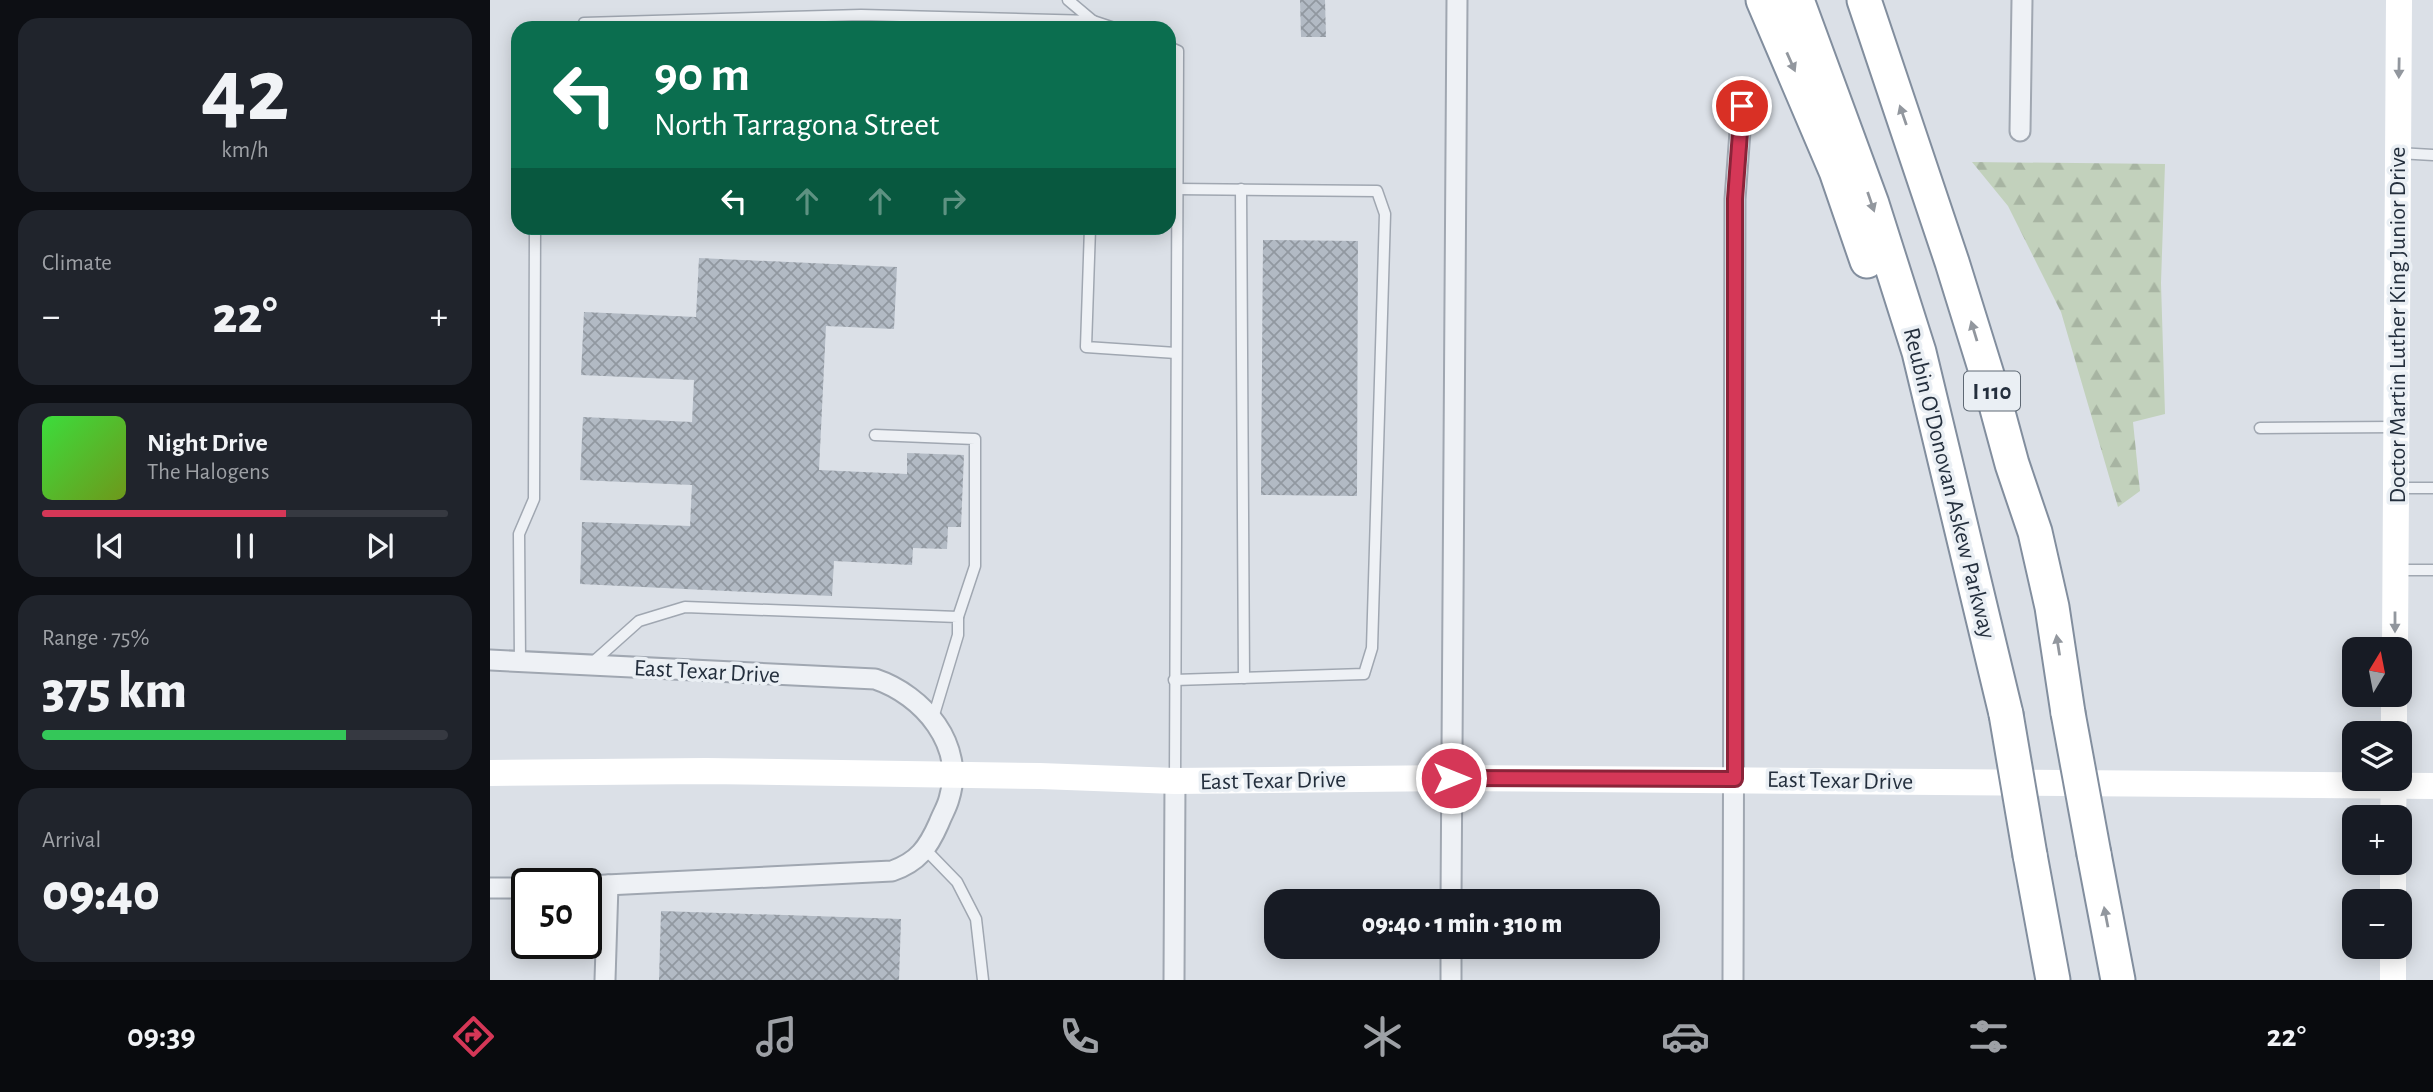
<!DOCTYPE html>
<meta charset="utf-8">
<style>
body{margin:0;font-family:"Alegreya Sans",sans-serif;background:#20242c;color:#f1f3f6;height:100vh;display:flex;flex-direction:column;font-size:26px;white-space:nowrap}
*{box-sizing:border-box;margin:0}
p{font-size:23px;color:#9ea1a6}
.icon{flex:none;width:38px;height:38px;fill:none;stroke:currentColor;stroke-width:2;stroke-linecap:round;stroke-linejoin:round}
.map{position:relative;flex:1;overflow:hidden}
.details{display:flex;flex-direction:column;gap:18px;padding:18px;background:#0d0f14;width:490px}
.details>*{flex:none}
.guide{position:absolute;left:21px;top:21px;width:665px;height:214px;border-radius:21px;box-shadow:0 4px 18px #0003;background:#0b6e4f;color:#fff;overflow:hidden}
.needle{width:46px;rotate:10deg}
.fabs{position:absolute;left:1852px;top:637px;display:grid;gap:14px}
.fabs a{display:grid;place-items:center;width:70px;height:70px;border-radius:14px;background:#171b24;box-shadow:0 4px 18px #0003;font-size:35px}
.speed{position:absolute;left:21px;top:868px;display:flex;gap:14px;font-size:35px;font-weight:700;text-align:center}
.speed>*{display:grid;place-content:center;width:91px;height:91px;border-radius:50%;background:#171b24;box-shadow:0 4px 18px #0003;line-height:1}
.speed .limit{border:4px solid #111;border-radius:10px;background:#fff;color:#111}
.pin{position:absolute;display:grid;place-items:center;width:60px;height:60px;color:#fff;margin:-30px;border:4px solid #fff;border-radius:50%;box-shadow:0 2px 7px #0007}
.me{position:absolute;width:77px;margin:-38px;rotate:90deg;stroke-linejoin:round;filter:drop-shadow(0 0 5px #0008)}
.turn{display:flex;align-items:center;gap:24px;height:147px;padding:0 28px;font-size:32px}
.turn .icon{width:91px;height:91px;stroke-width:2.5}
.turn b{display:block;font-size:49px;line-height:60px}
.lanes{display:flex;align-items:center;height:66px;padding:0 28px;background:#0003;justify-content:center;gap:35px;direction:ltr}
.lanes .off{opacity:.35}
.big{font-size:52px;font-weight:800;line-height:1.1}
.details .card{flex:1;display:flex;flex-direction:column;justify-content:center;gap:10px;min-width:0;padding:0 24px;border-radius:21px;background:#20242c}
.details .dial{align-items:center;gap:0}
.dial b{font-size:91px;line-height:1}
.song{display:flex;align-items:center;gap:21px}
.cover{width:84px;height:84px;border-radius:10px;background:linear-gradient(135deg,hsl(120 70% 55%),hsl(80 70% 35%))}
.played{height:7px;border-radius:4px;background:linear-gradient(90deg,#d53757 60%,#363941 60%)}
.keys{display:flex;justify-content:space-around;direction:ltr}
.heat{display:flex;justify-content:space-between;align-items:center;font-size:38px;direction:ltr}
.charge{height:10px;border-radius:5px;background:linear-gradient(90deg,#34c759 75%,#363941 0)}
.trip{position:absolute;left:774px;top:889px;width:396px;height:70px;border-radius:21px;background:#171b24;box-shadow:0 4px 18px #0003;font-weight:800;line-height:70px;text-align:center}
.tab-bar{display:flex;height:112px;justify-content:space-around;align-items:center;background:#090b0e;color:#9ea1a6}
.tab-bar .icon{width:49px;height:49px}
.tab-bar .active{color:#d53757}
.tab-bar b{font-size:32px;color:#f1f3f6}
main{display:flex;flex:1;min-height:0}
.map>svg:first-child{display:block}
.forest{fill:url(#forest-firs)}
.building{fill:url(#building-cross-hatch)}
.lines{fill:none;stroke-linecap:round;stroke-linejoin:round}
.service-casing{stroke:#a0a7b1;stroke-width:13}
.minor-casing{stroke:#a0a7b1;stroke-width:23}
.motorway-casing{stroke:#828e9e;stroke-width:37}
.service{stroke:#eef1f5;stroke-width:10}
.minor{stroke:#eef1f5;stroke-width:19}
.secondary{stroke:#fff;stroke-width:26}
.motorway{stroke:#fff;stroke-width:33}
.motorway-bridge-casing{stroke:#828e9e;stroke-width:37;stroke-linecap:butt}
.motorway-bridge{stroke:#fff;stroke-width:33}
.oneway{fill:#92979e}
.route-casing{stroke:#8a2439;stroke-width:18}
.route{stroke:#d53757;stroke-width:12}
.labels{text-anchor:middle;stroke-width:7;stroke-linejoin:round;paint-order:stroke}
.shield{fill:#eaeff4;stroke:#5f6974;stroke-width:2}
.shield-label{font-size:23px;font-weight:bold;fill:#242f3d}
.street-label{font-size:24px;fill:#242f3d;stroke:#eaeff4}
</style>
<main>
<section class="details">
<div class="card dial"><b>42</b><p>km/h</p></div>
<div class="card"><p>Climate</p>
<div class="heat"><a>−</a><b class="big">22°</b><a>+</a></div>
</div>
<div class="card">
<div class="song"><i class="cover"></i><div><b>Night Drive</b><p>The Halogens</p></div></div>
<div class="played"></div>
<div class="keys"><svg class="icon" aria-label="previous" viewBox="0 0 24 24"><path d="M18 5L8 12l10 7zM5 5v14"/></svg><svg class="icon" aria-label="pause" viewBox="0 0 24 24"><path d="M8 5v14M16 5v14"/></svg><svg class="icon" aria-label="next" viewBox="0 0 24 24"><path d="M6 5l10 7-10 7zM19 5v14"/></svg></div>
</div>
<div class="card"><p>Range · 75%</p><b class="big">375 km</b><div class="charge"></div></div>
<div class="card"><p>Arrival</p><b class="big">09:40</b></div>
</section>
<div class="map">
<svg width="1943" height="980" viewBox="0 0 1943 980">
<defs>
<pattern id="forest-firs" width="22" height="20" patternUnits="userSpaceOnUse" patternTransform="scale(1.75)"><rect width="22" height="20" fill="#c2d1bc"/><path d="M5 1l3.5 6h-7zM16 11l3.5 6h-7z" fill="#a7b4a2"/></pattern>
<pattern id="building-cross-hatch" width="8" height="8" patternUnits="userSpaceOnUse" patternTransform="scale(1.75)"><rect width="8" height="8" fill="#b2bac4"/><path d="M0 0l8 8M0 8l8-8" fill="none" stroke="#9198a0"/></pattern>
</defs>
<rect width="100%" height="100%" fill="#dbe0e7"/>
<path class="forest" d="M 1482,162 L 1675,164 L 1671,283 L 1675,414 L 1643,422 L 1650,491 L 1628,507 L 1571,312 L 1518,206 Z"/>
<g class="building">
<path d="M 810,0 L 835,0 L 836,37 L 811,37 Z"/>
<path d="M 773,240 L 868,241 L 867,496 L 771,495 Z"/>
<path d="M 209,258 L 407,267 L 404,329 L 336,326 L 329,470 L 417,474 L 417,453 L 474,455 L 471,527 L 458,527 L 457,549 L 423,548 L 422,565 L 344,561 L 342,596 L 90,584 L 92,522 L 200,526 L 202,485 L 90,480 L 93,417 L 202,422 L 204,380 L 91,375 L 94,312 L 206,317 Z"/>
<path d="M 171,911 L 411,919 L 409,980 L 169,980 Z"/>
</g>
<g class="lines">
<defs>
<g id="service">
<path d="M 578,0 L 603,21 L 624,28"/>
<path d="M 92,28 L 94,23 L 371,15 L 603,21 L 604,28"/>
<path d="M 679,47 L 688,51 L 685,781"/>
<path d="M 1908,153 L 1943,155"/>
<path d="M 751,189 L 754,678"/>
<path d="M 600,228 L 596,347 L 686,353"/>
<path d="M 1770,428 L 1906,427"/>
<path d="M 385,435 L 485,439 L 485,566 L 468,617"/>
<path d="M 1909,488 L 1943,488"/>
<path d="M 1906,570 L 1943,570"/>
<path d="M 30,662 L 29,534 L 44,499 L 45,228"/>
<path d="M 102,663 L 149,621 L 195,607 L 468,617 L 468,635 L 443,718"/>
<path d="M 684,680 L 874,674 L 882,648 L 895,214 L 887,191 L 687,189"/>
<path d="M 435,849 L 467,882 L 486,919 L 493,980"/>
</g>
<g id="minor">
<path d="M 1530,131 L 1532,0"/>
<path d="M 0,660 L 385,679 C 433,695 476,745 459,799 C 457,807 452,815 449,823 C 438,848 428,862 402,871 L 96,886"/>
<path d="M 0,888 L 37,888"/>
<path d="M 961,901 L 967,0"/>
<path d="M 961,947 L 961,980"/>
<path d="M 115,980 L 118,885"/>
<path d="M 684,980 L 685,781"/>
<path d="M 1243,980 L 1245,199 L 1252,105"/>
</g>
<g id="motorway">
<path d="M 1273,0 L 1346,171 L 1377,261"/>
<path d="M 1307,0 L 1382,204 L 1429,352 L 1516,714"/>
<path d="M 1374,0 L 1462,262 L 1503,394 L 1522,464 L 1545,532 L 1562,607 L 1578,713"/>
<path d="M 1604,854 L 1628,980"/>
<path d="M 1540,855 L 1563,980"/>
</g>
</defs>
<use href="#service" class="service-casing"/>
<use href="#minor" class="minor-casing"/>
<use href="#motorway" class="motorway-casing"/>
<use href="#service" class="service"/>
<use href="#minor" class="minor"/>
<g class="secondary">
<path d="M 1905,649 L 1909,0"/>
<path d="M 1904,733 L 1904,695"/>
<path d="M 0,773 L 216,771 L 550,776 L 685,781 L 961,778 L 1943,786"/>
<path d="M 1903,817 L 1904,779"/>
<path d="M 1903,901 L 1903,863"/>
<path d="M 1903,980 L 1903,947"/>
</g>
<use href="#motorway" class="motorway"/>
<defs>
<g id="motorway-bridge">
<path d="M 1578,713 L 1604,854"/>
<path d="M 1516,714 L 1540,855"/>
</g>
</defs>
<use href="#motorway-bridge" class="motorway-bridge-casing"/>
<use href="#motorway-bridge" class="motorway-bridge"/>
</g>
<defs><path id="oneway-solid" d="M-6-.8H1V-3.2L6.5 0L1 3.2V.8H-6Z" transform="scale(1.75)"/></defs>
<g class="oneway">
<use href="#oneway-solid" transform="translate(1301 62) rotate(66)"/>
<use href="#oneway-solid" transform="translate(1909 68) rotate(91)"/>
<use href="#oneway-solid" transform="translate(1413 115) rotate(-109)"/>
<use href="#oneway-solid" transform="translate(1381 202) rotate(71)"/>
<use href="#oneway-solid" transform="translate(1484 331) rotate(-107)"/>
<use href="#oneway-solid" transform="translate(1905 622) rotate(90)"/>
<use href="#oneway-solid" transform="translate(1568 645) rotate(-99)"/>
<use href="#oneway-solid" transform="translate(1616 917) rotate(-101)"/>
</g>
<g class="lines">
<defs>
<path id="route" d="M 961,778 L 1245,779 L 1245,199 L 1252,106"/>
</defs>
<use href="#route" class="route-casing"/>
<use href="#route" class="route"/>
</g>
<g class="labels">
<rect class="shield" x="1474" y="371.5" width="56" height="39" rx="5"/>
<g class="shield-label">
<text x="1502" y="399">I 110</text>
</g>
<g class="street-label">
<text transform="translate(1907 325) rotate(-90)" y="8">Doctor Martin Luther King Junior Drive</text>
<text transform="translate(1460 483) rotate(76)" y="8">Reubin O'Donovan Askew Parkway</text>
<text transform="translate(217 671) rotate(3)" y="8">East Texar Drive</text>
<text transform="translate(783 780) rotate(-1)" y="8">East Texar Drive</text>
<text transform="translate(1350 780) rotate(1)" y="8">East Texar Drive</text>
</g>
</g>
</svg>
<div class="fabs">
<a><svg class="needle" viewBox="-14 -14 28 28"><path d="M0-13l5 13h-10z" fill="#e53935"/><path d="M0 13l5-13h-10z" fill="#9ea1a6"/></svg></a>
<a><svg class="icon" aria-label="layers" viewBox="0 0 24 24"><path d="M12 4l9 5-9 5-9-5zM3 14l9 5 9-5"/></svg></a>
<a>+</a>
<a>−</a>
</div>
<div class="speed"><div class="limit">50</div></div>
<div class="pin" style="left:1252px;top:106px;background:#d93025"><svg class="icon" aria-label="arrive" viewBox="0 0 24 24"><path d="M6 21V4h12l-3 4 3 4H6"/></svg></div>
<svg class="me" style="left:961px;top:778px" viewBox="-20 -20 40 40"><circle r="17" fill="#d53757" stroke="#fff" stroke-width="3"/><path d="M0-11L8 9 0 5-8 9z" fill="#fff"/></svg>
<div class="trip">09:40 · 1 min · 310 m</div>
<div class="guide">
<div class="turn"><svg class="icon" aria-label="left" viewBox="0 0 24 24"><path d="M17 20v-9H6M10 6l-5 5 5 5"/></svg><div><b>90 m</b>North Tarragona Street</div></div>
<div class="lanes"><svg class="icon" aria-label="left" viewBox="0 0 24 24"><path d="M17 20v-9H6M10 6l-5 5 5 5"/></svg><svg class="icon off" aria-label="ahead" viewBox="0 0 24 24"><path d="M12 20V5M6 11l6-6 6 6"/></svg><svg class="icon off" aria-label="ahead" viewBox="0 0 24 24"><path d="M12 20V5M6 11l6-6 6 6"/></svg><svg class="icon off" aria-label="right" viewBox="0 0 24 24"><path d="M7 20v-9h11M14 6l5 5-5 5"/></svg></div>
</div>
</div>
</main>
<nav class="tab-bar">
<b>09:39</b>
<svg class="icon active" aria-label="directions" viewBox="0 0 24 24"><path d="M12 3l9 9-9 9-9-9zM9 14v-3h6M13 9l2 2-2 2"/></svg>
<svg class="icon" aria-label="music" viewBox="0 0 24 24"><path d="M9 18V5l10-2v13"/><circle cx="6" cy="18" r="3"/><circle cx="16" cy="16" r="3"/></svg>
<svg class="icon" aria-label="phone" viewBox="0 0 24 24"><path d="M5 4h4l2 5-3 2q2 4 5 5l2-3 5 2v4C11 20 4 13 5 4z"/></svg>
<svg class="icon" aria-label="climate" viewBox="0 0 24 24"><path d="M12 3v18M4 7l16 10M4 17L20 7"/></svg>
<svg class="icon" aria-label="car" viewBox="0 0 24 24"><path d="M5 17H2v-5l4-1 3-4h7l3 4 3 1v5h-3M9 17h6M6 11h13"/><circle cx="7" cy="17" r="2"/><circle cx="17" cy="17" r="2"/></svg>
<svg class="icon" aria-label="filters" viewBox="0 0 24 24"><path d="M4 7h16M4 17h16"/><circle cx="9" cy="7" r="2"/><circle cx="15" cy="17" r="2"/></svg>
<b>22°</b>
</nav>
